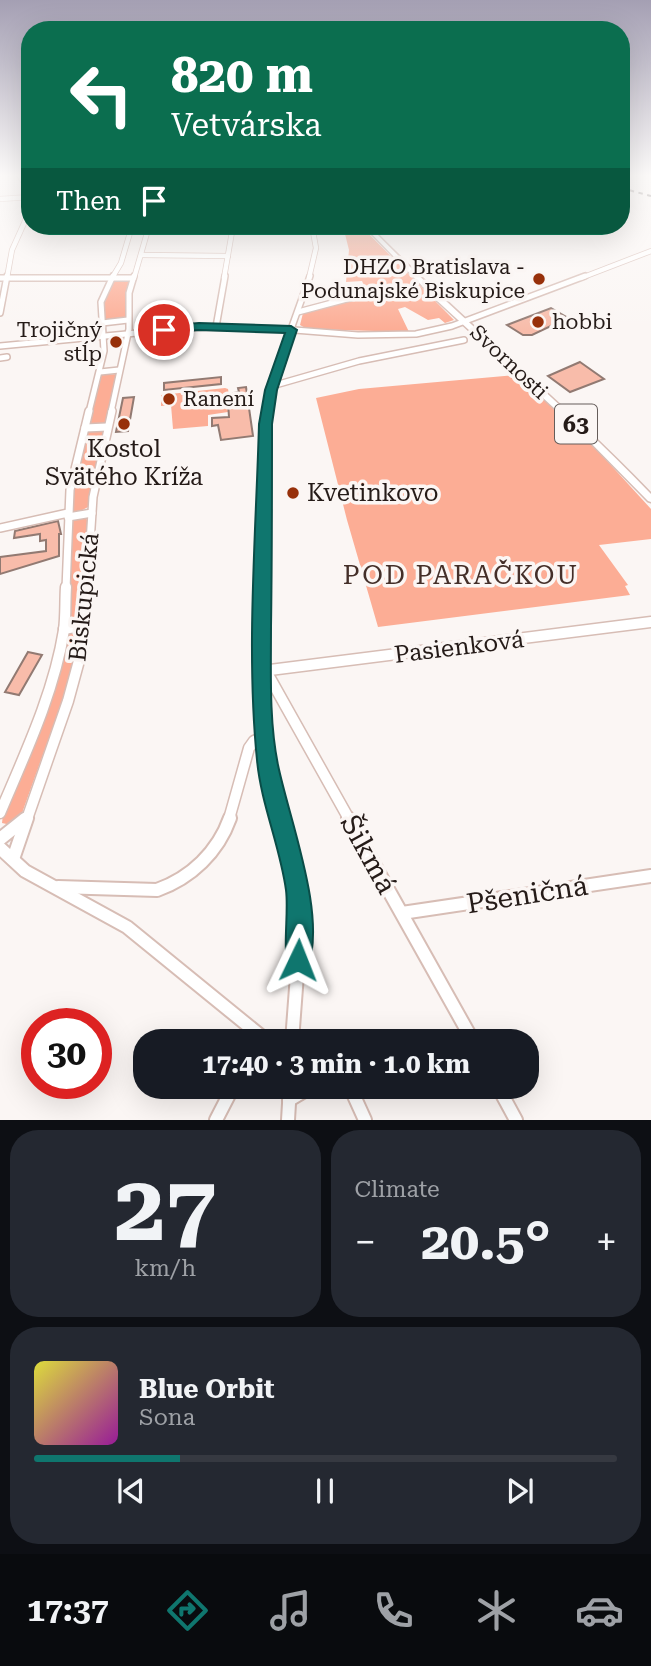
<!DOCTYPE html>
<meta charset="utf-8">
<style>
body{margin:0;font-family:"Roboto Serif",serif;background:#242831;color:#f1f3f6;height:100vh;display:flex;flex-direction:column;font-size:26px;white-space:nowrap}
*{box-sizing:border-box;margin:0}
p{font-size:23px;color:#9ea1a6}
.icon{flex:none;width:38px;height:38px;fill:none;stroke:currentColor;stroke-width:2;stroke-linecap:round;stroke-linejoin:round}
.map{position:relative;height:1120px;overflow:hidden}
.details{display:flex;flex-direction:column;gap:10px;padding:10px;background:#0d0f14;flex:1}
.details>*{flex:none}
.banner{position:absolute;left:21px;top:21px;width:609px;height:214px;border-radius:28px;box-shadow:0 7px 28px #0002;background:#0b6e4f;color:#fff;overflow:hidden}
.speed{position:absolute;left:21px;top:1008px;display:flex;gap:14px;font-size:35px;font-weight:700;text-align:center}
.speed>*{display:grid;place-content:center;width:91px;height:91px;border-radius:50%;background:#171b24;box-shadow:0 7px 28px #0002;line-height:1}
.speed .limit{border:10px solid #d22;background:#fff;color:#111}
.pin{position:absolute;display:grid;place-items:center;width:60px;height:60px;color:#fff;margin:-30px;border:4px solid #fff;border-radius:50%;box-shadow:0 2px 7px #0007}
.me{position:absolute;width:77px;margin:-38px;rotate:2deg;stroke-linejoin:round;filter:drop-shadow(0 0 5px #0008)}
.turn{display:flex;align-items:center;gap:24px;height:147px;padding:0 35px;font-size:32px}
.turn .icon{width:91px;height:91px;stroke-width:2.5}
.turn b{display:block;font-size:49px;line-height:60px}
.then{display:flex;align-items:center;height:66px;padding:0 35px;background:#0003;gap:14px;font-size:26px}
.big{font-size:52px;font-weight:700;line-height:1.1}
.details .tile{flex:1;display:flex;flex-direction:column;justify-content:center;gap:10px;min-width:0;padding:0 24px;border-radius:28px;background:#242831}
.details .dial{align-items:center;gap:0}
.dial b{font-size:91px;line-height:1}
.song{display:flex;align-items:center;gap:21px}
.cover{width:84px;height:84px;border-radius:10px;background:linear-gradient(135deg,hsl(60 70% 55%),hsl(300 70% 35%))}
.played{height:7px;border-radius:4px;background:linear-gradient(90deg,#0f766e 25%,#363941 25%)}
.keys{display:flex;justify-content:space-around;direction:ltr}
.heat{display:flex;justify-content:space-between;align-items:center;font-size:38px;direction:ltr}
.details .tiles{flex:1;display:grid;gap:10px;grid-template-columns:1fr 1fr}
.tile:last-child{grid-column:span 2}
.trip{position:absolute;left:133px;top:1029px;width:406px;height:70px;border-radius:28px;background:#171b24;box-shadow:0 7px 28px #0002;font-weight:700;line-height:70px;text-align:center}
.menu{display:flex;height:112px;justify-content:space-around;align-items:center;background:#090b0e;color:#9ea1a6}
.menu .icon{width:49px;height:49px}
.menu .selected{color:#0f766e}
.menu b{font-size:32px;color:#f1f3f6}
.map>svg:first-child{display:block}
.green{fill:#fcad95}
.building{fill:#f8bcaa;stroke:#927a72;stroke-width:2}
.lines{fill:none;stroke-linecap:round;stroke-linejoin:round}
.minor-far4-casing{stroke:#d7bdb5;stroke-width:6}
.minor-far3-casing{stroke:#d7bdb5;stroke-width:8}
.minor-far2-casing{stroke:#d7bdb5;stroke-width:10}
.minor-far1-casing{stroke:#d7bdb5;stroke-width:13}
.minor-casing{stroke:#d7bdb5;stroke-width:16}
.major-casing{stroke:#d7bdb5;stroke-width:3}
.minor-far4{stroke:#fff;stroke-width:4.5}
.minor-far3{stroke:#fff;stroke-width:5}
.minor-far2{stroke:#fff;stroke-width:7}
.minor-far1{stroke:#fff;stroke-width:10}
.minor{stroke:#fff;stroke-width:12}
.major{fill:#fff;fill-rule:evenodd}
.rail{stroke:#423936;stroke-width:2;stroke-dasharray:4.5 4.5;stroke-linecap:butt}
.route{fill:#0f766e;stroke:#0a4d48;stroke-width:2}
.poi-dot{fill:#97300a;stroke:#fbf6f4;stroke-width:2.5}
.labels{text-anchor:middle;stroke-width:7;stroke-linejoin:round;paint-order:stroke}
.far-poi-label{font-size:21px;fill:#251b18;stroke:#fbf6f4;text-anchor:end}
.far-street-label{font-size:21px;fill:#251b18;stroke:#fbf6f4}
.shield{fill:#fbf6f4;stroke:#655d5a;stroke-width:2}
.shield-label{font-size:23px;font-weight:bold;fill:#251b18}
.poi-label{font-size:24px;fill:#251b18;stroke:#fbf6f4}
.street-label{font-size:24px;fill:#251b18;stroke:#fbf6f4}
.neighbourhood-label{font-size:26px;letter-spacing:2px;fill:#442f29;stroke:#fbf6f4}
.near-street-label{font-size:28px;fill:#251b18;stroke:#fbf6f4}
</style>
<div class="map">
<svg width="651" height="1120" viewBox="0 0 651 1120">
<rect width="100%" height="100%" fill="#fbf6f4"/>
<g class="green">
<path d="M 343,226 L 361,226 L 454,320 L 445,323 L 439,318 L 428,320 L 405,307 L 398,309 L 409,332 L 307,329 L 300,325 L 303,313 L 391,290 L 365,288 L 362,281 L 346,282 L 349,250 Z"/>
<path d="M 131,279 L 126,318 L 105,321 L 105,294 L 114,280 Z"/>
<path d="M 117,374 L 105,423 L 88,425 L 101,375 Z"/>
<path d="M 517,375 L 588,440 L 651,509 L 651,539 L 599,545 L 628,585 L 625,586 L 630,595 L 378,627 L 347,520 L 316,398 L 359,389 Z"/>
<path d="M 225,388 L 228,389 L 230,400 L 227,401 L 228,412 L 208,415 L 208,426 L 173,429 L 171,405 L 161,406 L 161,395 Z"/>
<path d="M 87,430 L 104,431 L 88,507 L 77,513 L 72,512 L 72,491 Z"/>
<path d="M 82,517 L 88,520 L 81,620 L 68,623 L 70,522 Z"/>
<path d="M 75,630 L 81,634 L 68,685 L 21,816 L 11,825 L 2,823 L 3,814 L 67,632 Z"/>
</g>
<g class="building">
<path d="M 551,308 L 568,318 L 532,335 L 523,335 L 507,325 Z"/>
<path d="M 580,362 L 604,379 L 570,392 L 548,376 Z"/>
<path d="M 221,377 L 221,384 L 164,390 L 164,383 Z"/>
<path d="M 246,387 L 253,436 L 221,440 L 218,425 L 212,426 L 212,418 L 229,417 L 228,403 L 234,402 L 233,393 L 239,392 L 238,388 Z"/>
<path d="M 134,397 L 128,431 L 116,432 L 123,398 Z"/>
<path d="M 58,521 L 61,534 L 59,534 L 59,556 L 0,574 L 0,557 L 46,551 L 46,540 L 40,541 L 40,534 L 14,538 L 15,531 Z"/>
<path d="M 28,652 L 42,655 L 19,695 L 5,692 Z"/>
</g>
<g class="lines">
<defs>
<g id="minor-far4">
<path d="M 18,174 L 30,191"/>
<path d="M 0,199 L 30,197"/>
<path d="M 141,255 L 228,256"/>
<path d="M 7,278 L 12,250 L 30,210"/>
<path d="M 112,278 L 121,263 L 132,226"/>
<path d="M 134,278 L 149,226"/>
<path d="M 224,278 L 233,226"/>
<path d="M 309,278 L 316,248 L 312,226"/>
<path d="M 581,278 L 651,251"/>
</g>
<g id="minor-far3">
<path d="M 0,278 L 133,278"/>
<path d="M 298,312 L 392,287"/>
<path d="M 0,313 L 7,276"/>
<path d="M 102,323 L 128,320"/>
<path d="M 216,327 L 225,276"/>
<path d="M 0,346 L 200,327 L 282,329 L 358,335 L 416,334 L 452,326 L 585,276"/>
<path d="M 0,358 L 7,357"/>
<path d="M 100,372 L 119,370"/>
<path d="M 272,386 L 359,361 L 464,340"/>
<path d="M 89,412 L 104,351 L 101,302 L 113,276"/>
<path d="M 111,412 L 129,329 L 129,293 L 134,276"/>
<path d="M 268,412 L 275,374 L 310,276"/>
</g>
<g id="minor-far2">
<path d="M 85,428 L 107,427"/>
<path d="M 68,517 L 92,513"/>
<path d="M 0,528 L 68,513"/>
<path d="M 66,589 L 70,490 L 89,411"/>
<path d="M 87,589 L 93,497 L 112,411"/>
<path d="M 264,589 L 266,424 L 268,411"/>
</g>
<g id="minor-far1">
<path d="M 264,587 L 263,737 L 281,819"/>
<path d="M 64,629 L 85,625"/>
<path d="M 262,671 L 651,622"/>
<path d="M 266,671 L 349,819"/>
<path d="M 0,813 C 25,754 54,693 64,630 C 66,616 65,601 66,587"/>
<path d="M 27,819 L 68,701 L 83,646 L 87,587"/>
<path d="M 229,819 L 249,748 L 254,741 L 263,737"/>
</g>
<g id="minor">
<path d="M 281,818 L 297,890 L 300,935 L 292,1041"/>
<path d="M 348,818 L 473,1041"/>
<path d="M 0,839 L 25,819"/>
<path d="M 0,848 L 25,871 L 127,927 L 267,1041"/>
<path d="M 13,859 L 27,818"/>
<path d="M 58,887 L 157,890 C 191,878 218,852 230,818"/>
<path d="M 402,913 L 651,876"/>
<path d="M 350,1087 L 365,1120"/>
<path d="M 498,1087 L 516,1120"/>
<path d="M 289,1100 L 311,1087"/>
<path d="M 216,1120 L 233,1087"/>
<path d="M 288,1120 L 290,1087"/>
</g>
<path id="major" d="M 364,226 L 369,226 C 459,319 561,400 651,494 L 651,502 L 648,501 L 579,431 L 433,297 Z"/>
</defs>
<use href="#minor-far4" class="minor-far4-casing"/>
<use href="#minor-far3" class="minor-far3-casing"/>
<use href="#minor-far2" class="minor-far2-casing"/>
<use href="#minor-far1" class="minor-far1-casing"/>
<use href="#minor" class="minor-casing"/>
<use href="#major" class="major-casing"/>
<use href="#minor-far4" class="minor-far4"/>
<use href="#minor-far3" class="minor-far3"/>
<use href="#minor-far2" class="minor-far2"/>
<use href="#minor-far1" class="minor-far1"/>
<use href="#minor" class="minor"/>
<use href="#major" class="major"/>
<path class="rail" d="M 621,188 L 651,196"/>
</g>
<linearGradient id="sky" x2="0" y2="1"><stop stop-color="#a49fb3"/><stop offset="0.53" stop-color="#fdfbfa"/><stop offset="1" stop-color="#fdfbfa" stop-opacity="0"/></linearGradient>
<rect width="651" height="330" fill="url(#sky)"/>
<path class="route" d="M 199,323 L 291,326 L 297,330 L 277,390 L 272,424 C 272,492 272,559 271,627 C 271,672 269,721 278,765 C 289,819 328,918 307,969 L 298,972 L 289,969 C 282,951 289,912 286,890 C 280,846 261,804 257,760 C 246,651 256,534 259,424 L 265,390 L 285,333 L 199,330 L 164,333 L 159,330 L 164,326 Z"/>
<g class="poi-dot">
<circle cx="539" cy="279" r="7"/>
<circle cx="538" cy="322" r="7"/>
<circle cx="116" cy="342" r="7"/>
<circle cx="169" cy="399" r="7"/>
<circle cx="124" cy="424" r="7"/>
<circle cx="293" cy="493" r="7"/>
</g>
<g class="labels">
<g class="far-poi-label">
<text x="525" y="274">DHZO Bratislava -<tspan x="525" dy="24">Podunajské Biskupice</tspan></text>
<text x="552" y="329" text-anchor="start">hobbi</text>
<text x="102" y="337">Trojičný<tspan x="102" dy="24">stĺp</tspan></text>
<text x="183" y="406" text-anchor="start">Ranení</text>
</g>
<g class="far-street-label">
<text transform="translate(509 362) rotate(43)" y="7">Svornosti</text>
</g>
<rect class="shield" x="555" y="404.5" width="42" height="39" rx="5"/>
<g class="shield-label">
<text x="576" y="432">63</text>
</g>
<g class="poi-label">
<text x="124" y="457">Kostol<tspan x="124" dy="28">Svätého Kríža</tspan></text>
<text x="307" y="501" text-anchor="start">Kvetinkovo</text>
</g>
<g class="street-label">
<text transform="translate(84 597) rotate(-84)" y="8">Biskupická</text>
<text transform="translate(459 647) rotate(-7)" y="8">Pasienková</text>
</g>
<g class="neighbourhood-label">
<text x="461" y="584">POD PARAČKOU</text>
</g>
<g class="near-street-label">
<text transform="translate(369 854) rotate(61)" y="10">Šikmá</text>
<text transform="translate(527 894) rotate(-9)" y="10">Pšeničná</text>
</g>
</g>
</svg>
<div class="speed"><div class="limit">30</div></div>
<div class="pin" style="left:164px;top:330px;background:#d93025"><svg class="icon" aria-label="arrive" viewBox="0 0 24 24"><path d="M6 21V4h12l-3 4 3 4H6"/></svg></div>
<svg class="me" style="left:298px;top:960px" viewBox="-20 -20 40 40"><path d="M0-17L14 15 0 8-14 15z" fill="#0f766e" stroke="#fff" stroke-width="4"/></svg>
<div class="trip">17:40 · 3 min · 1.0 km</div>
<div class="banner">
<div class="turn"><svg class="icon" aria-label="left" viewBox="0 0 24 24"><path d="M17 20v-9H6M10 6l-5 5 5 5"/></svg><div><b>820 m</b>Vetvárska</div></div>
<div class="then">Then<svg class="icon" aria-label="arrive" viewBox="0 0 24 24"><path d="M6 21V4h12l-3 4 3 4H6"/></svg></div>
</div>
</div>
<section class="details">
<div class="tiles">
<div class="tile dial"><b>27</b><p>km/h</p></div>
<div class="tile"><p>Climate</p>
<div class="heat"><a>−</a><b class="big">20.5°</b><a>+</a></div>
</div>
<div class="tile">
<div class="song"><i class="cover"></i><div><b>Blue Orbit</b><p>Sona</p></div></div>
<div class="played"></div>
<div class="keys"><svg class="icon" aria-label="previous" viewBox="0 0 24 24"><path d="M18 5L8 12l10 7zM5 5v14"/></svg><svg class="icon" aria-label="pause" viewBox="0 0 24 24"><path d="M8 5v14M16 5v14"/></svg><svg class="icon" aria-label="next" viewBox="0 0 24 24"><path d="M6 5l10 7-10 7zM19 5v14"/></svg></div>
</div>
</div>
</section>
<nav class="menu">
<b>17:37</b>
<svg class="icon selected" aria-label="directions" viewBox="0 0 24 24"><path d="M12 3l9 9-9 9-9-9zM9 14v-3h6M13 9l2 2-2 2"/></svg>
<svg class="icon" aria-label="music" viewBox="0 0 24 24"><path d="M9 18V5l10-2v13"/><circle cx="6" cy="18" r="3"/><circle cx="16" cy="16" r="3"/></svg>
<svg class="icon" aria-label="phone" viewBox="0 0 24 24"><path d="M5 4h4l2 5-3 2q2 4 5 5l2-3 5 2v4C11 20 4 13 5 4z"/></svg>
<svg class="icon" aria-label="climate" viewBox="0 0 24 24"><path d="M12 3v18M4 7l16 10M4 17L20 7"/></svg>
<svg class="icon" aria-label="car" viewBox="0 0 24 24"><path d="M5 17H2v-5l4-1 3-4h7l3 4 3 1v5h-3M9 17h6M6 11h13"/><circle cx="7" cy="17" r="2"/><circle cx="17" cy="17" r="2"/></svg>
</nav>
